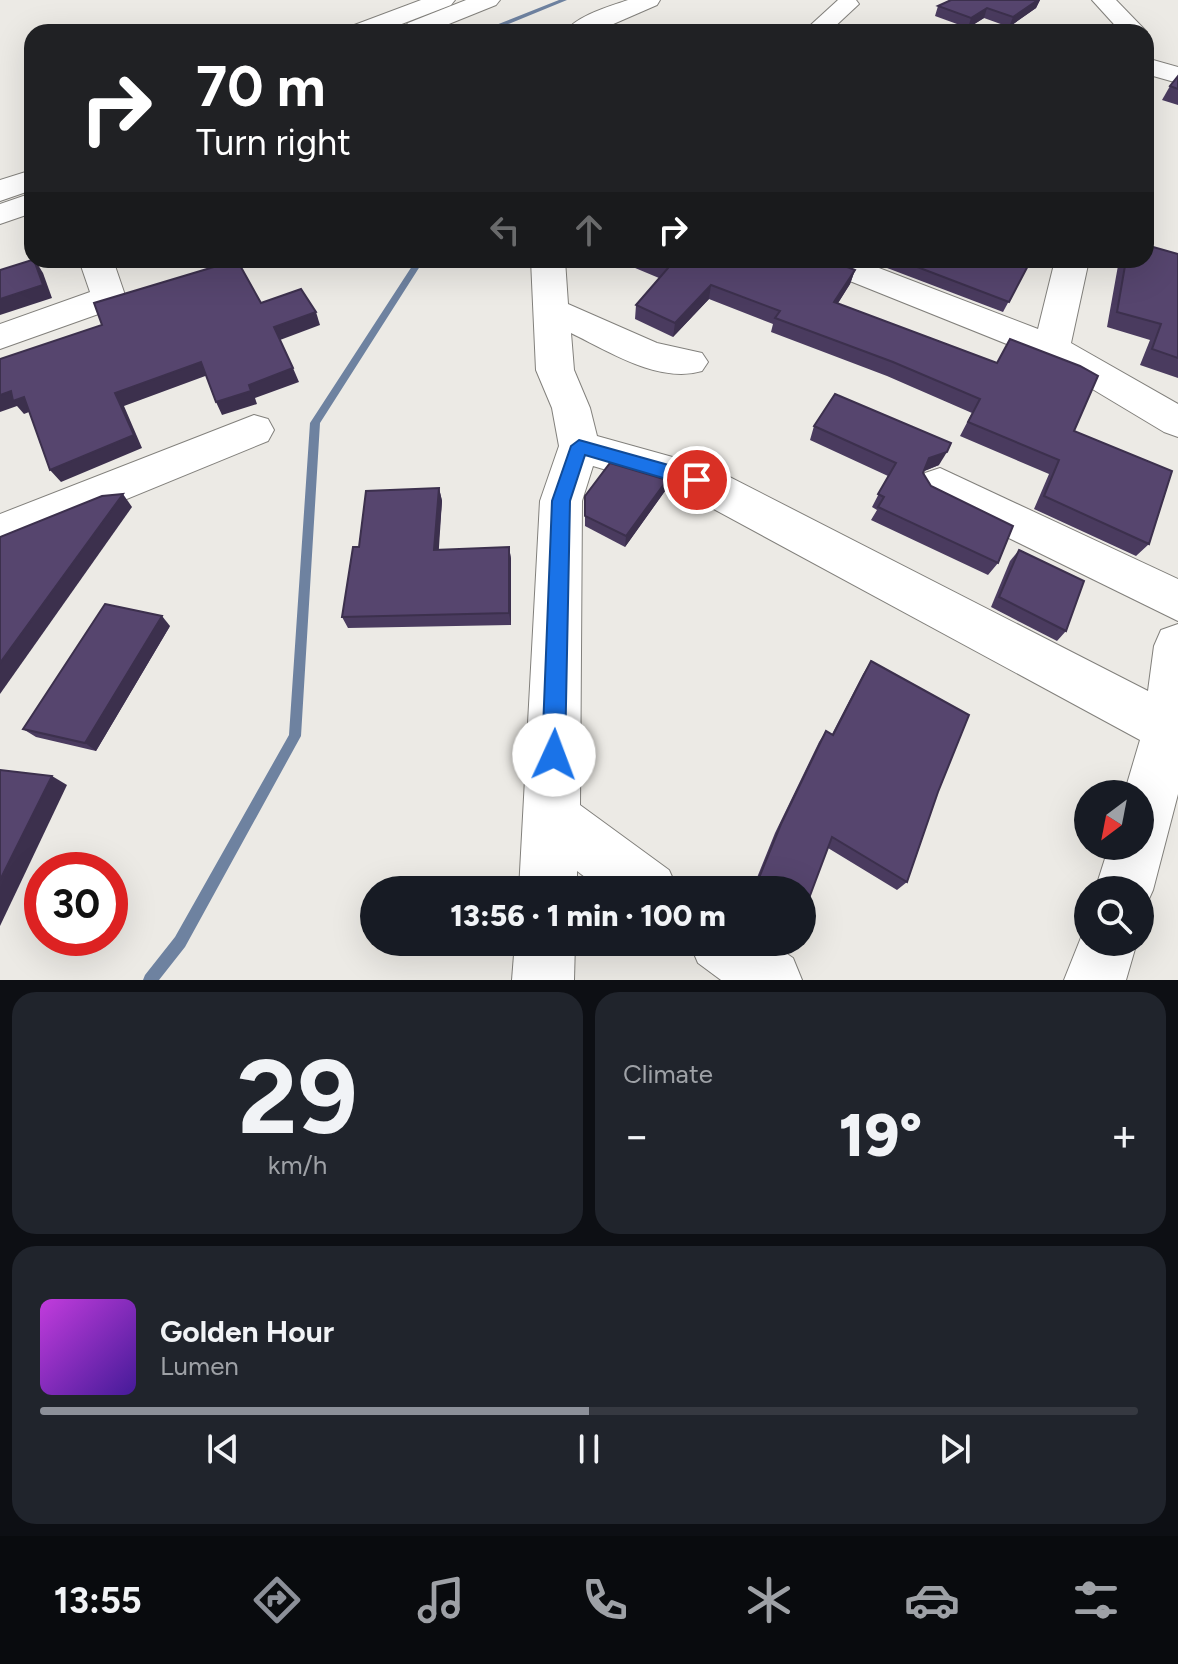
<!DOCTYPE html>
<meta charset="utf-8">
<style>
body{margin:0;font-family:Figtree,sans-serif;background:#20242c;color:#f1f3f6;height:100vh;display:flex;flex-direction:column;font-size:30px;white-space:nowrap}
*{box-sizing:border-box;margin:0}
p{font-size:26px;color:#9ea1a6}
.icon{flex:none;width:44px;height:44px;fill:none;stroke:currentColor;stroke-width:2;stroke-linecap:round;stroke-linejoin:round}
.map{position:relative;height:980px;overflow:hidden}
.sheet{display:flex;flex-direction:column;gap:12px;padding:12px;background:#0d0f14;flex:1}
.sheet>*{flex:none}
.banner{position:absolute;left:24px;top:24px;width:1130px;height:244px;border-radius:24px;box-shadow:0 8px 32px #0002;background:#202124;color:#fff;overflow:hidden}
.needle{width:52px;rotate:212deg}
.buttons{position:absolute;left:1074px;top:780px;display:grid;gap:16px}
.buttons a{display:grid;place-items:center;width:80px;height:80px;border-radius:50%;background:#171b24;box-shadow:0 8px 32px #0002;font-size:40px}
.speed{position:absolute;left:24px;top:852px;display:flex;gap:16px;font-size:40px;font-weight:700;text-align:center}
.speed>*{display:grid;place-content:center;width:104px;height:104px;border-radius:50%;background:#171b24;box-shadow:0 8px 32px #0002;line-height:1}
.speed .limit{border:12px solid #d22;background:#fff;color:#111}
.pin{position:absolute;display:grid;place-items:center;width:68px;height:68px;color:#fff;margin:-34px;border:4px solid #fff;border-radius:50%;box-shadow:0 2px 8px #0007}
.me{position:absolute;width:88px;margin:-44px;rotate:2deg;stroke-linejoin:round;filter:drop-shadow(0 0 6px #0008)}
.turn{display:flex;align-items:center;gap:28px;height:168px;padding:0 40px;font-size:36px}
.turn .icon{width:104px;height:104px;stroke-width:2.5}
.turn b{display:block;font-size:56px;line-height:68px}
.lanes{display:flex;align-items:center;height:76px;padding:0 40px;background:#0003;justify-content:center;gap:40px;direction:ltr}
.lanes .off{opacity:.35}
.big{font-size:60px;font-weight:800;line-height:1.1}
.sheet .widget{flex:1;display:flex;flex-direction:column;justify-content:center;gap:12px;min-width:0;padding:0 28px;border-radius:24px;background:#20242c}
.sheet .dial{align-items:center;gap:0}
.dial b{font-size:104px;line-height:1}
.song{display:flex;align-items:center;gap:24px}
.cover{width:96px;height:96px;border-radius:12px;background:linear-gradient(135deg,hsl(290 70% 55%),hsl(260 70% 35%))}
.played{height:8px;border-radius:4px;background:linear-gradient(90deg,#8c9099 50%,#363941 50%)}
.keys{display:flex;justify-content:space-around;direction:ltr}
.heat{display:flex;justify-content:space-between;align-items:center;font-size:44px;direction:ltr}
.sheet .tiles{flex:1;display:grid;gap:12px;grid-template-columns:1fr 1fr}
.widget:last-child{grid-column:span 2}
.trip{position:absolute;left:360px;top:876px;width:456px;height:80px;border-radius:40px;background:#171b24;box-shadow:0 8px 32px #0002;font-weight:800;line-height:80px;text-align:center}
.menu{display:flex;height:128px;justify-content:space-around;align-items:center;background:#090b0e;color:#9ea1a6}
.menu .icon{width:56px;height:56px}
.menu .on{color:#8c9099}
.menu b{font-size:36px;color:#f1f3f6}
.map>svg:first-child{display:block}
.lines{fill:none;stroke-linecap:round;stroke-linejoin:round}
.stream{fill:#6e82a0;fill-rule:evenodd}
.minor-casing{stroke:#82807c;stroke-width:2}
.major-casing{stroke:#82807c;stroke-width:2}
.minor{fill:#fff;fill-rule:evenodd}
.major{fill:#fff;fill-rule:evenodd}
.wall{fill:#4a3b5f}
.shaded-wall{fill:#3c304d}
.building{fill:#56456e;stroke:#3c304d;stroke-width:2}
.route{fill:#1a73e8;stroke:#114b97;stroke-width:2}
</style>
<div class="map">
<svg width="1178" height="980" viewBox="0 0 1178 980">
<rect width="100%" height="100%" fill="#eceae5"/>
<g class="lines">
<g class="stream">
<path d="M 559,0 L 567,0 L 501,27 L 503,32 L 497,32 L 496,25 Z"/>
<path d="M 416,260 L 424,260 L 320,423 L 301,736 L 185,947 L 159,980 L 143,980 L 145,975 L 175,937 L 289,735 L 310,423 Z"/>
</g>
<defs>
<g id="minor">
<path d="M 628,0 L 660,0 L 657,5 L 595,32 L 565,32 C 578,15 608,7 628,0 Z"/>
<path d="M 838,0 L 856,0 L 859,4 L 829,32 L 803,32 Z"/>
<path d="M 1092,0 L 1116,0 L 1147,32 L 1121,32 Z"/>
<path d="M 1146,58 L 1178,67 L 1178,83 L 1146,74 Z"/>
<path d="M 32,193 L 32,213 L 0,224 L 0,204 Z"/>
<path d="M 79,260 L 113,260 L 126,298 L 121,306 L 0,349 L 0,324 L 90,292 Z"/>
<path d="M 531,260 L 565,260 L 568,304 L 657,343 L 702,353 L 708,362 L 702,371 C 659,384 608,351 571,333 L 574,370 L 590,408 L 597,436 L 712,468 L 1148,691 L 1154,646 L 1161,630 L 1178,624 L 1178,794 L 1153,890 L 1144,910 L 1140,912 L 1140,890 L 1095,890 L 1109,846 L 1140,846 L 1140,794 L 1124,794 L 1140,740 L 684,493 L 593,466 L 582,501 L 580,805 L 669,870 L 678,890 L 602,890 L 577,871 L 577,890 L 519,890 L 540,501 L 559,446 L 552,408 L 536,370 Z"/>
<path d="M 810,260 L 858,260 L 1038,329 L 1055,260 L 1089,260 L 1071,343 L 1178,404 L 1178,437 L 1164,432 L 1039,357 L 815,267 Z"/>
<path d="M 254,415 L 268,419 L 274,430 L 268,441 L 0,551 L 0,514 Z"/>
<path d="M 940,468 L 1178,579 L 1178,621 L 925,497 L 919,485 L 925,473 Z"/>
<path d="M 1088,920 L 1088,942 L 1137,942 L 1126,980 L 1064,980 Z"/>
<path d="M 515,942 L 575,942 L 574,980 L 512,980 Z"/>
<path d="M 689,942 L 770,942 L 793,958 L 802,980 L 721,980 L 698,963 Z"/>
</g>
<g id="major">
<path d="M 421,0 L 455,0 L 451,5 L 381,32 L 345,32 L 349,27 Z"/>
<path d="M 466,0 L 500,0 L 496,5 L 429,32 L 407,32 L 404,28 L 408,23 Z"/>
<path d="M 32,170 L 32,190 L 0,201 L 0,180 Z"/>
</g>
</defs>
<use href="#minor" class="minor-casing"/>
<use href="#major" class="major-casing"/>
<use href="#minor" class="minor"/>
<use href="#major" class="major"/>
</g>
<g class="wall">
<path d="M 951,0 L 1040,0 L 1036,8 L 1009,27 L 984,18 L 968,28 L 935,16 L 938,6 Z"/>
<path d="M 1178,76 L 1178,105 L 1162,100 L 1170,86 Z"/>
<path d="M 1178,254 L 1178,378 L 1140,365 L 1150,340 L 1107,327 L 1119,260 L 1146,260 Z"/>
<path d="M 616,260 L 829,260 L 855,270 L 850,284 L 838,303 L 1074,431 L 1149,544 L 1136,556 L 1034,509 L 1049,474 L 960,436 L 972,413 L 887,376 L 771,332 L 773,324 L 709,299 L 673,337 L 635,319 L 636,305 L 659,278 Z"/>
<path d="M 866,260 L 1031,260 L 1003,312 Z"/>
<path d="M 814,426 L 939,465 L 924,471 L 923,473 L 931,486 L 998,563 L 988,575 L 871,520 L 877,510 L 872,507 L 888,476 L 810,440 Z"/>
<path d="M 667,480 L 665,491 L 625,547 L 585,526 L 585,496 Z"/>
<path d="M 439,488 L 442,501 L 438,550 L 509,547 L 511,559 L 511,625 L 348,628 L 342,617 L 359,547 Z"/>
<path d="M 1019,550 L 1066,631 L 1057,641 L 991,607 L 1010,561 Z"/>
<path d="M 170,626 L 96,751 L 36,737 L 23,729 Z"/>
<path d="M 871,661 L 938,792 L 907,882 L 897,890 L 828,848 L 802,890 L 752,890 L 775,833 L 819,742 L 826,731 L 832,734 L 863,674 Z"/>
</g>
<g class="shaded-wall">
<path d="M 1038,0 L 1040,0 L 1036,8 L 1009,27 L 1013,17 Z"/>
<path d="M 987,8 L 984,18 L 968,28 L 971,18 Z"/>
<path d="M 35,260 L 43,273 L 52,298 L 0,315 L 0,299 Z"/>
<path d="M 855,270 L 850,284 L 830,316 L 834,302 Z"/>
<path d="M 711,285 L 709,299 L 673,337 L 675,323 Z"/>
<path d="M 316,312 L 320,325 L 280,340 L 274,327 Z"/>
<path d="M 201,362 L 208,375 L 124,406 L 142,448 L 61,482 L 50,470 L 115,393 Z"/>
<path d="M 293,368 L 299,382 L 255,398 L 257,404 L 222,415 L 216,402 L 249,385 Z"/>
<path d="M 11,391 L 24,397 L 34,410 L 24,414 L 17,406 L 0,412 L 0,395 Z"/>
<path d="M 947,452 L 939,465 L 922,472 L 929,458 Z"/>
<path d="M 667,480 L 665,491 L 625,547 L 626,536 Z"/>
<path d="M 439,488 L 442,501 L 438,562 L 434,550 Z"/>
<path d="M 123,494 L 132,507 L 0,694 L 0,663 Z"/>
<path d="M 509,547 L 511,559 L 511,625 L 509,613 Z"/>
<path d="M 162,616 L 170,626 L 96,751 L 85,743 Z"/>
<path d="M 52,776 L 67,785 L 0,926 L 0,880 Z"/>
</g>
<g class="building">
<path d="M 951,0 L 1038,0 L 1013,17 L 987,8 L 971,18 L 938,6 Z"/>
<path d="M 1178,76 L 1178,89 L 1170,86 Z"/>
<path d="M 1146,245 L 1178,254 L 1178,358 L 1152,349 L 1161,324 L 1117,312 L 1126,260 L 1146,260 Z"/>
<path d="M 32,260 L 34,260 L 43,285 L 0,299 L 0,270 Z"/>
<path d="M 237,260 L 261,303 L 301,289 L 316,312 L 274,327 L 293,368 L 249,385 L 251,391 L 216,402 L 201,362 L 115,393 L 134,435 L 50,470 L 24,397 L 13,401 L 11,391 L 0,395 L 0,359 L 102,325 L 94,303 Z"/>
<path d="M 651,260 L 829,260 L 855,270 L 834,302 L 997,363 L 1010,339 L 1080,366 L 1098,376 L 1074,431 L 1172,471 L 1149,544 L 1044,496 L 1059,460 L 968,422 L 980,399 L 893,362 L 775,318 L 780,311 L 711,285 L 675,323 L 636,305 L 669,267 Z"/>
<path d="M 899,260 L 1031,260 L 1009,302 Z"/>
<path d="M 835,394 L 951,443 L 947,452 L 929,458 L 923,473 L 931,486 L 1013,526 L 998,563 L 878,507 L 884,497 L 878,494 L 896,463 L 814,426 Z"/>
<path d="M 610,463 L 667,480 L 626,536 L 585,516 L 585,496 Z"/>
<path d="M 439,488 L 434,550 L 509,547 L 509,613 L 342,617 L 353,547 L 359,547 L 366,491 Z"/>
<path d="M 123,494 L 0,663 L 0,537 L 102,496 Z"/>
<path d="M 1019,550 L 1084,581 L 1066,631 L 999,597 Z"/>
<path d="M 105,604 L 162,616 L 85,743 L 23,729 Z"/>
<path d="M 871,661 L 969,715 L 938,792 L 907,882 L 832,837 L 802,917 L 802,890 L 754,890 L 781,824 L 826,731 L 833,735 Z"/>
<path d="M 0,770 L 52,776 L 0,880 Z"/>
</g>
<path class="route" d="M 579,440 L 697,473 L 706,480 L 697,488 L 585,455 L 570,501 L 565,755 L 562,763 L 554,766 L 546,763 L 542,755 L 552,501 L 571,446 Z"/>
</svg>
<div class="buttons">
<a><svg class="needle" viewBox="-14 -14 28 28"><path d="M0-13l5 13h-10z" fill="#e53935"/><path d="M0 13l5-13h-10z" fill="#9ea1a6"/></svg></a>
<a><svg class="icon" aria-label="search" viewBox="0 0 24 24"><circle cx="10" cy="10" r="6"/><path d="M15 15l6 6"/></svg></a>
</div>
<div class="speed"><div class="limit">30</div></div>
<div class="pin" style="left:697px;top:480px;background:#d93025"><svg class="icon" aria-label="arrive" viewBox="0 0 24 24"><path d="M6 21V4h12l-3 4 3 4H6"/></svg></div>
<svg class="me" style="left:554px;top:755px" viewBox="-20 -20 40 40"><circle r="19" fill="#fff"/><path d="M0-13L10 11 0 6-10 11z" fill="#1a73e8"/></svg>
<div class="trip">13:56 · 1 min · 100 m</div>
<div class="banner">
<div class="turn"><svg class="icon" aria-label="right" viewBox="0 0 24 24"><path d="M7 20v-9h11M14 6l5 5-5 5"/></svg><div><b>70 m</b>Turn right</div></div>
<div class="lanes"><svg class="icon off" aria-label="left" viewBox="0 0 24 24"><path d="M17 20v-9H6M10 6l-5 5 5 5"/></svg><svg class="icon off" aria-label="ahead" viewBox="0 0 24 24"><path d="M12 20V5M6 11l6-6 6 6"/></svg><svg class="icon" aria-label="right" viewBox="0 0 24 24"><path d="M7 20v-9h11M14 6l5 5-5 5"/></svg></div>
</div>
</div>
<section class="sheet">
<div class="tiles">
<div class="widget dial"><b>29</b><p>km/h</p></div>
<div class="widget"><p>Climate</p>
<div class="heat"><a>−</a><b class="big">19°</b><a>+</a></div>
</div>
<div class="widget">
<div class="song"><i class="cover"></i><div><b>Golden Hour</b><p>Lumen</p></div></div>
<div class="played"></div>
<div class="keys"><svg class="icon" aria-label="previous" viewBox="0 0 24 24"><path d="M18 5L8 12l10 7zM5 5v14"/></svg><svg class="icon" aria-label="pause" viewBox="0 0 24 24"><path d="M8 5v14M16 5v14"/></svg><svg class="icon" aria-label="next" viewBox="0 0 24 24"><path d="M6 5l10 7-10 7zM19 5v14"/></svg></div>
</div>
</div>
</section>
<nav class="menu">
<b>13:55</b>
<svg class="icon on" aria-label="directions" viewBox="0 0 24 24"><path d="M12 3l9 9-9 9-9-9zM9 14v-3h6M13 9l2 2-2 2"/></svg>
<svg class="icon" aria-label="music" viewBox="0 0 24 24"><path d="M9 18V5l10-2v13"/><circle cx="6" cy="18" r="3"/><circle cx="16" cy="16" r="3"/></svg>
<svg class="icon" aria-label="phone" viewBox="0 0 24 24"><path d="M5 4h4l2 5-3 2q2 4 5 5l2-3 5 2v4C11 20 4 13 5 4z"/></svg>
<svg class="icon" aria-label="climate" viewBox="0 0 24 24"><path d="M12 3v18M4 7l16 10M4 17L20 7"/></svg>
<svg class="icon" aria-label="car" viewBox="0 0 24 24"><path d="M5 17H2v-5l4-1 3-4h7l3 4 3 1v5h-3M9 17h6M6 11h13"/><circle cx="7" cy="17" r="2"/><circle cx="17" cy="17" r="2"/></svg>
<svg class="icon" aria-label="filters" viewBox="0 0 24 24"><path d="M4 7h16M4 17h16"/><circle cx="9" cy="7" r="2"/><circle cx="15" cy="17" r="2"/></svg>
</nav>
